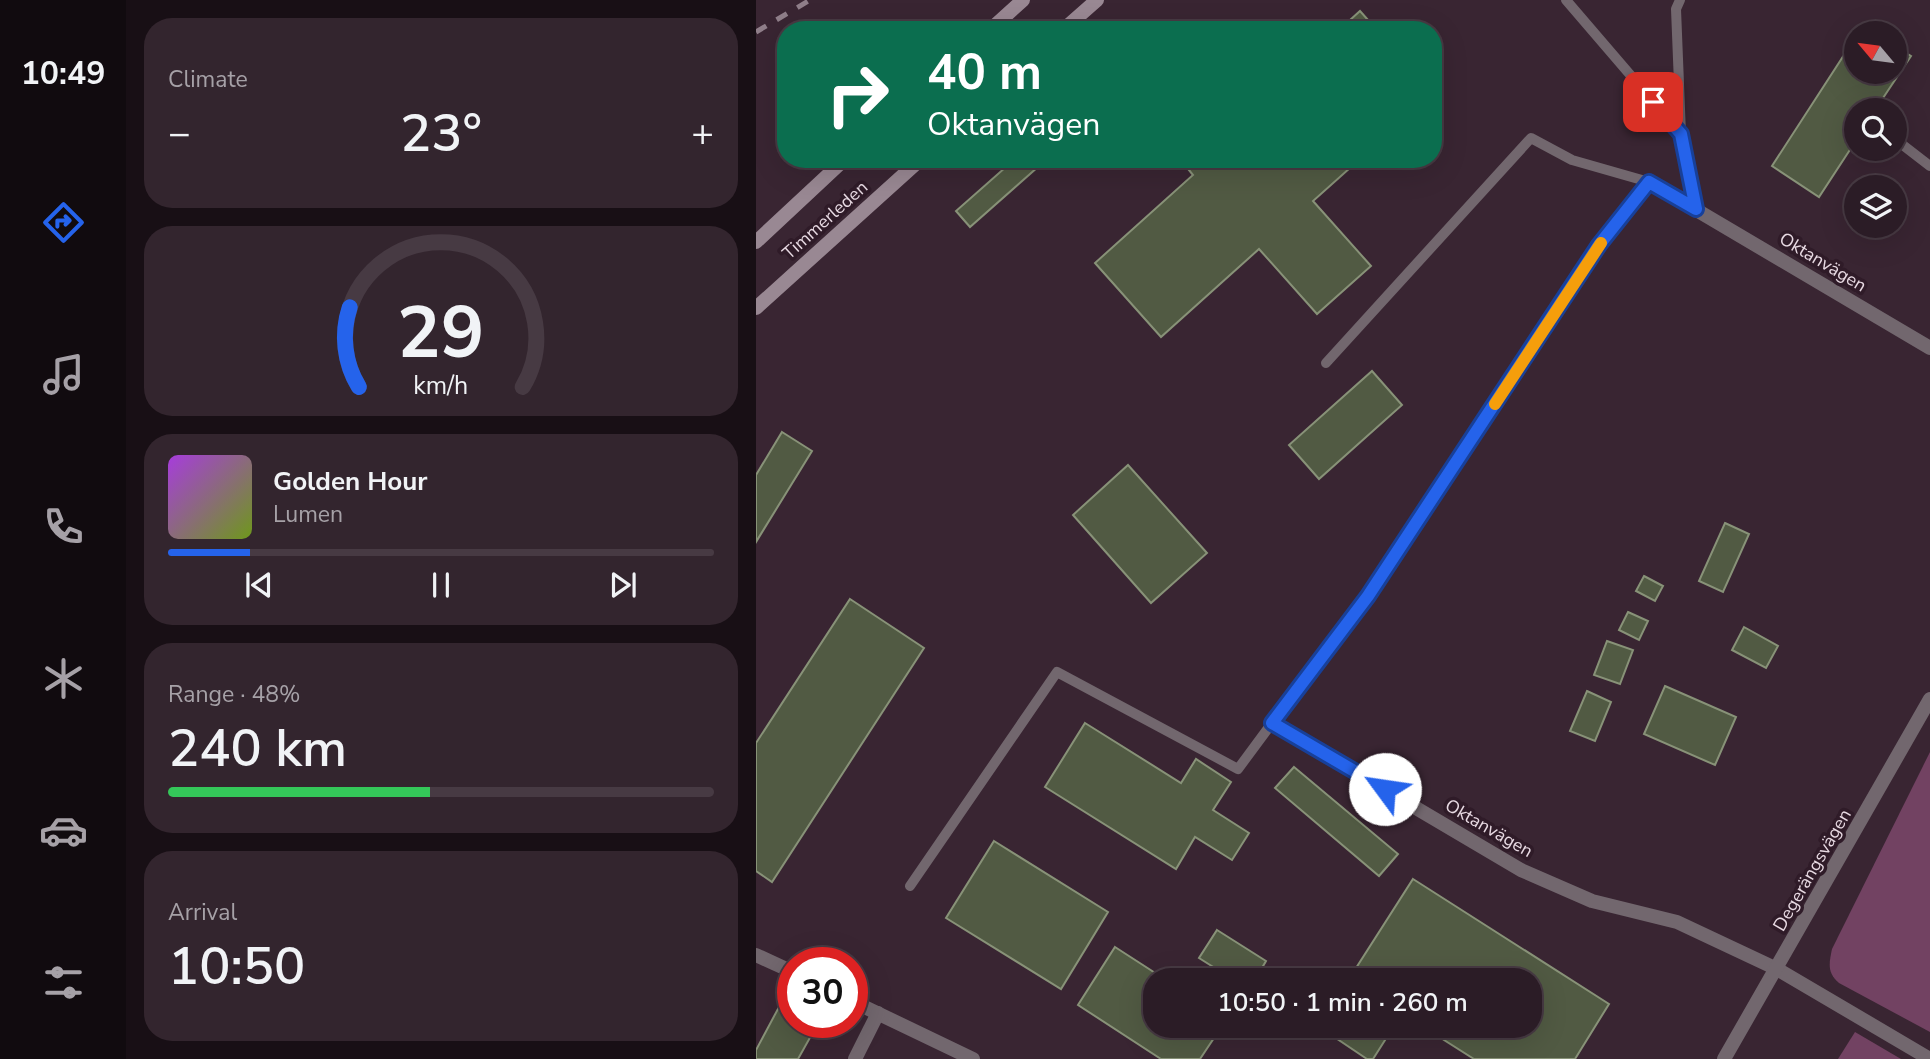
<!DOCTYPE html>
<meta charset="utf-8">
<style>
body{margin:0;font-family:"Nunito Sans",sans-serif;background:#33252e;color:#f1f3f6;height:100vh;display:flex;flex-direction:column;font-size:26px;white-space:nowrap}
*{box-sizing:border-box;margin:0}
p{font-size:23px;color:#a6a1a7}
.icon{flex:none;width:38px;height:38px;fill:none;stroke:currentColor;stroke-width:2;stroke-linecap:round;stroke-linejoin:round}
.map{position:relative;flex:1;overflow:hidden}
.details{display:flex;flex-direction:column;gap:18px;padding:18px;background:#180f15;width:630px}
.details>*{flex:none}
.guide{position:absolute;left:21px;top:21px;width:665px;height:147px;border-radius:28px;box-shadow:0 7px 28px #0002,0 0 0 2px #473a43;background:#0b6e4f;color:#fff;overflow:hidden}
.needle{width:46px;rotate:299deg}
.fabs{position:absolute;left:1088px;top:21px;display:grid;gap:14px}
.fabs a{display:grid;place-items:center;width:63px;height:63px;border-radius:50%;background:#2b1c26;box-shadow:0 7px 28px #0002,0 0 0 2px #473a43;font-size:35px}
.speed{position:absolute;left:21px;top:947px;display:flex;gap:14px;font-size:35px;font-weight:700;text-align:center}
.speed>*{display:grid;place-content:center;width:91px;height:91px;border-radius:50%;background:#2b1c26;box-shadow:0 7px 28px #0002,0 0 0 2px #473a43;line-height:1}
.speed .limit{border:10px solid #d22;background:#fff;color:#111}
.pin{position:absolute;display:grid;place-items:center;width:60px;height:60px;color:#fff;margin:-30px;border-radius:14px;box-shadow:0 4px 10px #0006}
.me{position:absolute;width:77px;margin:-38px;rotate:301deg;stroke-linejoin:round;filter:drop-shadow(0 0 5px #0008)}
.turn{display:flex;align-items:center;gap:24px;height:147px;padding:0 35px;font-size:32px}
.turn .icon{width:91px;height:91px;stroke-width:2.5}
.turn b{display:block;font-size:49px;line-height:60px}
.big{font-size:52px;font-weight:600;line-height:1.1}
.details .tile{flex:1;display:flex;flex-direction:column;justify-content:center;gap:10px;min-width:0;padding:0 24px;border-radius:28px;background:#33252e}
.details .dial{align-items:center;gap:0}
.dial svg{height:182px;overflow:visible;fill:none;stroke:#473a43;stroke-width:7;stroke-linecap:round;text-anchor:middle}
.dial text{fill:#f1f3f6;stroke:none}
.song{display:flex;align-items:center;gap:21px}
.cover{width:84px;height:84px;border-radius:10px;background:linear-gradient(135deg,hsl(280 70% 55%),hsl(80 70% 35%))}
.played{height:7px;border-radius:4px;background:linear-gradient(90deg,#2563eb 15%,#473a43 15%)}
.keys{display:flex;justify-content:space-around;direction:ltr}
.heat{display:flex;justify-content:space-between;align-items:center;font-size:38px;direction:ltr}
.charge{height:10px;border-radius:5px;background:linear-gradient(90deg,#34c759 48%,#473a43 0)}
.trip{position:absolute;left:387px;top:968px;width:399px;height:70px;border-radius:28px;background:#2b1c26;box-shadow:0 7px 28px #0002,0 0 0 2px #473a43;font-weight:600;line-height:70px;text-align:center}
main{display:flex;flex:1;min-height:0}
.tabs{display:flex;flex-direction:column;width:126px;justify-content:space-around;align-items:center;background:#110b0f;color:#a6a1a7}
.tabs .icon{width:49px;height:49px}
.tabs .selected{color:#2563eb}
.tabs b{font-size:32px;color:#f1f3f6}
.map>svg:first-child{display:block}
.green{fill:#724262}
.building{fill:#515a43;stroke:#889278;stroke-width:2}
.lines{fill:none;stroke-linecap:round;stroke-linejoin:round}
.service{stroke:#72676e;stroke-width:10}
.minor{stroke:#72676e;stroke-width:14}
.tertiary{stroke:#72676e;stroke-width:14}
.secondary{stroke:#998893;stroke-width:14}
.rail{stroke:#8f7e89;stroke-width:5;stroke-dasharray:12 12;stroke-linecap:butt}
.route-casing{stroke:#184099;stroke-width:18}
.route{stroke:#2563eb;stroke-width:12}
.slow{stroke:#f59e0b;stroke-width:12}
.labels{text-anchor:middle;stroke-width:7;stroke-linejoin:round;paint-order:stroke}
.street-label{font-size:18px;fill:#e8dae3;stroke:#2f1b28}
</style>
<main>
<nav class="tabs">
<b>10:49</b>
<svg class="icon selected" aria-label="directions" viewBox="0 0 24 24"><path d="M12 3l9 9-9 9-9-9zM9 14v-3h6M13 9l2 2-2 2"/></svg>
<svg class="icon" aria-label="music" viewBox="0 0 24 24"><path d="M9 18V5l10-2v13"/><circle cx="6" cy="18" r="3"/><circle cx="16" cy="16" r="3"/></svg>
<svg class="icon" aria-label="phone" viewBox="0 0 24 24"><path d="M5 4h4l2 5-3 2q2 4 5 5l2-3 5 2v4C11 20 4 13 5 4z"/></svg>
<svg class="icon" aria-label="climate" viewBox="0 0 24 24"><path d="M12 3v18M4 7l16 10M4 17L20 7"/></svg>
<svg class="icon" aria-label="car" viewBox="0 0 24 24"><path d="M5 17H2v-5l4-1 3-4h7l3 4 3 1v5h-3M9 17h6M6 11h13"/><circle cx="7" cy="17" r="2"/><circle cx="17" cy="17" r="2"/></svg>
<svg class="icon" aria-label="filters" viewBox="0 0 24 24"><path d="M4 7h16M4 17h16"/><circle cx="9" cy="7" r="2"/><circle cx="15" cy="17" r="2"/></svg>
</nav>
<section class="details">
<div class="tile"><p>Climate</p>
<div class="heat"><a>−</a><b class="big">23°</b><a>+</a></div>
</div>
<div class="tile dial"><svg viewBox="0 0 100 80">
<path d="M14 69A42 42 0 1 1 86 69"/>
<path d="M14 69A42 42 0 0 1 10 34" stroke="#2563eb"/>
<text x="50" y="56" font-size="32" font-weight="700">29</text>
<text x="50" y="72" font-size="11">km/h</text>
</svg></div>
<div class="tile">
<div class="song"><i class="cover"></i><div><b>Golden Hour</b><p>Lumen</p></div></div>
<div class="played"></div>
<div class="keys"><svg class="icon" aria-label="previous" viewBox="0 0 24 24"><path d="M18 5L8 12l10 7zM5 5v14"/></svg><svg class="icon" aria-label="pause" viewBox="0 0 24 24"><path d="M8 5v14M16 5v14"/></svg><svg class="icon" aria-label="next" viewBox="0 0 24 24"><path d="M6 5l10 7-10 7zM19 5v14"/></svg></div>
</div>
<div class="tile"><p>Range · 48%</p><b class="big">240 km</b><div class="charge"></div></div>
<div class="tile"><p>Arrival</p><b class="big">10:50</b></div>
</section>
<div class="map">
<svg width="1174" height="1059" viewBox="0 0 1174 1059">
<rect width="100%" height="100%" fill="#392532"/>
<g class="green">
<path d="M 1174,752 L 1174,1032 L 1083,983 C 1071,973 1073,963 1076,949 Z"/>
<path d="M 1099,1032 L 1145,1059 L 1082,1059 Z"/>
</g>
<g class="building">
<path d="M 604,11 L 621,30 L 583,30 Z"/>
<path d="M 1107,25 L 1119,33 L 1102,33 Z"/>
<path d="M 1101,35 L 1101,72 L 1139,72 L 1139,46 L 1155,56 L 1119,110 L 1101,110 L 1101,139 L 1063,197 L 1016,166 Z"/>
<path d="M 259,159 L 291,159 L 214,227 L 200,211 Z"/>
<path d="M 424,159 L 604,159 L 557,201 L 615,266 L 561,314 L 503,249 L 405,337 L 339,263 L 437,175 Z"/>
<path d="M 616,371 L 646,405 L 563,479 L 533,445 Z"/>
<path d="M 26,432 L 56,451 L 0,542 L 0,475 Z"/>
<path d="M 372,465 L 451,553 L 395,603 L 317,515 Z"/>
<path d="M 969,523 L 993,534 L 967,592 L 943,581 Z"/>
<path d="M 888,576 L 907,586 L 899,601 L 880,591 Z"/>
<path d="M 94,599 L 168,648 L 16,882 L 0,871 L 0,743 Z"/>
<path d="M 872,612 L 892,621 L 883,640 L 863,630 Z"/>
<path d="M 988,627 L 1022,646 L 1010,668 L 976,650 Z"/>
<path d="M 851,641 L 877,650 L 864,684 L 838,675 Z"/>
<path d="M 909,686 L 980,717 L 959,765 L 888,734 Z"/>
<path d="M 831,691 L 855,702 L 839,741 L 814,731 Z"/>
<path d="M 329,723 L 425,783 L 440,759 L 475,782 L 457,810 L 493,833 L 476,860 L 439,837 L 420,869 L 289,787 Z"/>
<path d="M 538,767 L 642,854 L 623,876 L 519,788 Z"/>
<path d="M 238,841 L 352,912 L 305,989 L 190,918 Z"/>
<path d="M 657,879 L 853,1004 L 819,1059 L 718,1059 L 666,1026 L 774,1026 L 774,980 L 593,979 Z"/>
<path d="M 461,930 L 510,961 L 499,980 L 478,980 L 443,958 Z"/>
<path d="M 359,947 L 410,980 L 399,980 L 399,1026 L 466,1026 L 444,1059 L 405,1059 L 322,1005 Z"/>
<path d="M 23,1007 L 37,1014 L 37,1022 L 51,1022 L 60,1027 L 42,1059 L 0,1059 L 0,1050 Z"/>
<path d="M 562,1026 L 638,1026 L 617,1059 L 611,1059 Z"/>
</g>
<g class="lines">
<g class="service">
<path d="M 810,0 L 925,134"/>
<path d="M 924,0 L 920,9 L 925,134"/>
<path d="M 1139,139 L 1174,166"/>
<path d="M 570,363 L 775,138 L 816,160 L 893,182"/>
<path d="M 154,886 L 301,672 L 482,769 L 516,723"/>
</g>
<g class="minor">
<path d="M 925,134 L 940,209"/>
<path d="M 1174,348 L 893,182 L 843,245 L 612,596 L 516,723 L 765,870 L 836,901 L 921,922 L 1021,969 L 1174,1059"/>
<path d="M 0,955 L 37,972"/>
<path d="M 96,1001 L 217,1059"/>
<path d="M 99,1059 L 122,1013"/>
</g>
<path class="tertiary" d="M 968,1059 L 1174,699"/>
<g class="secondary">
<path d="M 234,30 L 267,0"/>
<path d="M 307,30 L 341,0"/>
<path d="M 0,242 L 89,159"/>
<path d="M 0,308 L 165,159"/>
</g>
<path class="rail" d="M 0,32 L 54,0"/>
</g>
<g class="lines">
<defs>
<path id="route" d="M 629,789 L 516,723 L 612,596 L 843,245 L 893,182 L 940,209 L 925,134 L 897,102"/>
</defs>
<use href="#route" class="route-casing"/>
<use href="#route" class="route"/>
<path class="slow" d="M 739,404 L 845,243"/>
</g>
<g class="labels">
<g class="street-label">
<text transform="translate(69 220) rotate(-42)" y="6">Timmerleden</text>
<text transform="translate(1067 262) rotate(31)" y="6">Oktanvägen</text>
<text transform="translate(733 828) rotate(30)" y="6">Oktanvägen</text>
<text transform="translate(1056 870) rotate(-60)" y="6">Degerängsvägen</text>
</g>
</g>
</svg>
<div class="fabs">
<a><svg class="needle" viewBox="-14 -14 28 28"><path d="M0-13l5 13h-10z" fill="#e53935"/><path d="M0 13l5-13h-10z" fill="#a6a1a7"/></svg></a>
<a><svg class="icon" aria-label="search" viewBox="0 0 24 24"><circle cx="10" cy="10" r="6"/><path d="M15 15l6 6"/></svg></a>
<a><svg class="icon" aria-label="layers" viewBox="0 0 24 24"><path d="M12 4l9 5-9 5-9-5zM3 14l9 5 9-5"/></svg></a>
</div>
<div class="speed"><div class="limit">30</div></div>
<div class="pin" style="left:897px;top:102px;background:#d93025"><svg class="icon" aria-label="arrive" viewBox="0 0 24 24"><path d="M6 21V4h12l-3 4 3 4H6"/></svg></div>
<svg class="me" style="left:629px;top:789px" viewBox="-20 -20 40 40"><circle r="19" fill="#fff"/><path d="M0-13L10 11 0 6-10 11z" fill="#2563eb"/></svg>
<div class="trip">10:50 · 1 min · 260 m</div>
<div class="guide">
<div class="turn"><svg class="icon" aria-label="right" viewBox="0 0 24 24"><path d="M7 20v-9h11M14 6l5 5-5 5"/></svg><div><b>40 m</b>Oktanvägen</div></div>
</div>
</div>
</main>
